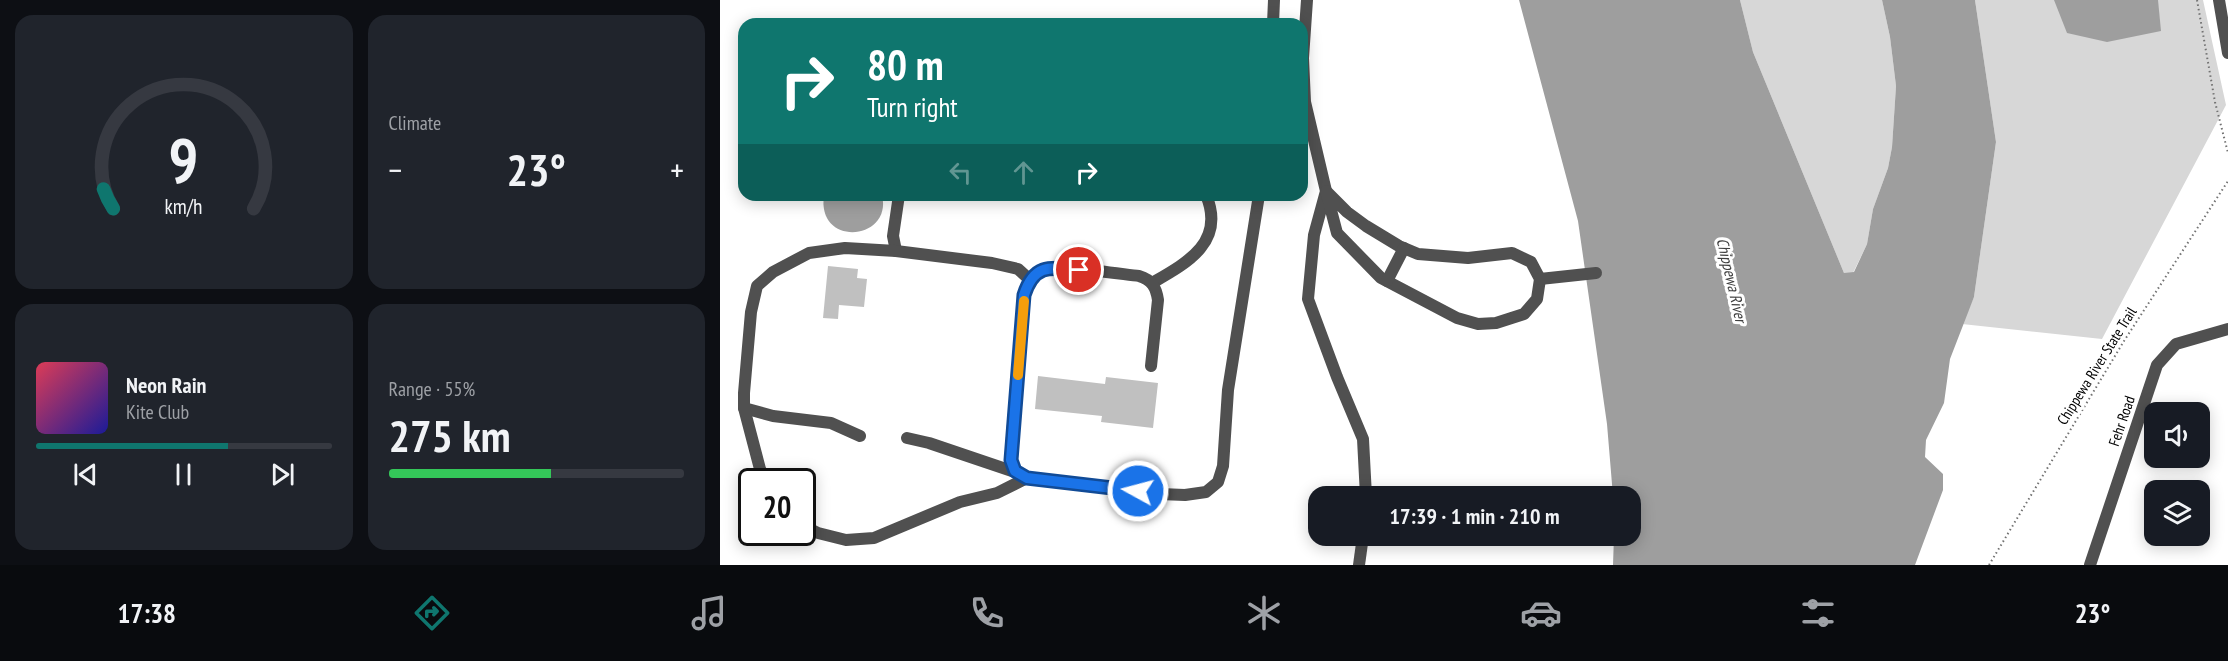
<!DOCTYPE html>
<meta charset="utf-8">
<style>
body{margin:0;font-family:"PT Sans Narrow",sans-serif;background:#20242c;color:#f1f3f6;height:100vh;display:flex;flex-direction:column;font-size:22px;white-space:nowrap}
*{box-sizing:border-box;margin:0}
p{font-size:20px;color:#9ea1a6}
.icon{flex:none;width:33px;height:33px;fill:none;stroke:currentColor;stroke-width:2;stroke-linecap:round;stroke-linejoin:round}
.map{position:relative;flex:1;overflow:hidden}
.panel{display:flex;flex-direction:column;gap:15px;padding:15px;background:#0d0f14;width:720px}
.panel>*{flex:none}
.guide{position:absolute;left:18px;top:18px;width:570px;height:183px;border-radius:18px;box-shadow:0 3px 15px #0003;background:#0f766e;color:#fff;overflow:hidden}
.buttons{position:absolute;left:1424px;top:402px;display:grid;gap:12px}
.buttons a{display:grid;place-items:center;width:66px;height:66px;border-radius:12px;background:#171b24;box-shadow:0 3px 15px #0003;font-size:30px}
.speed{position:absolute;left:18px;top:468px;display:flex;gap:12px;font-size:30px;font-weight:700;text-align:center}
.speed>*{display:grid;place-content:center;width:78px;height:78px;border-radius:50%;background:#171b24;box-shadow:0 3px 15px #0003;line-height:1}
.speed .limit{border:3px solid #111;border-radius:9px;background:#fff;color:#111}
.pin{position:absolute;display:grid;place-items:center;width:51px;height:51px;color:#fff;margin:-26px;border:3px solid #fff;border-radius:50%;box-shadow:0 2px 6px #0007}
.me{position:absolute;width:66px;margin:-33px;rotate:277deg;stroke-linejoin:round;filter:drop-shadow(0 0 4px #0008)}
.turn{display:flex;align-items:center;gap:21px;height:126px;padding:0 30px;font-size:27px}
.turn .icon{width:78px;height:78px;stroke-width:2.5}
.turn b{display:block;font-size:42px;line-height:51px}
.lanes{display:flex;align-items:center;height:57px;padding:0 30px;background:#0003;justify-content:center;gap:30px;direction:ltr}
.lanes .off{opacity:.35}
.big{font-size:45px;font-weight:700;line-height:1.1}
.panel .widget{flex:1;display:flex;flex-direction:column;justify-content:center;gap:9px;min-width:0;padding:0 21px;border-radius:18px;background:#20242c}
.panel .dial{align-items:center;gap:0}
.dial svg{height:156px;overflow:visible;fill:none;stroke:#363941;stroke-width:7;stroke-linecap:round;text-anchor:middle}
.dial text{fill:#f1f3f6;stroke:none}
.song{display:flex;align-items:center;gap:18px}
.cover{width:72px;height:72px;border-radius:9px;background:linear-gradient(135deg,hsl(350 70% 55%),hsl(240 70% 35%))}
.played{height:6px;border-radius:3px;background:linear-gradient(90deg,#0f766e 65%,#363941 65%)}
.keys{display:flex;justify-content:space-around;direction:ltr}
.heat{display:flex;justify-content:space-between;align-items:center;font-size:33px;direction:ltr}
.charge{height:9px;border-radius:4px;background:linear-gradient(90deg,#34c759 55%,#363941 0)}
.panel .tiles{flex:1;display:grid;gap:15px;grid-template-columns:repeat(2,1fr)}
.trip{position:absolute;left:588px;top:486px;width:333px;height:60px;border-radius:18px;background:#171b24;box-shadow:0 3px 15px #0003;font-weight:700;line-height:60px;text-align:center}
.dock{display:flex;height:96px;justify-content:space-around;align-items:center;background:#090b0e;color:#9ea1a6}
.dock .icon{width:42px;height:42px}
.dock .current{color:#0f766e}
.dock b{font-size:27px;color:#f1f3f6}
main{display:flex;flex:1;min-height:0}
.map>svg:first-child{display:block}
.green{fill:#d7d7d7}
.water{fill:#9e9e9e}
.building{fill:#c0c0c0}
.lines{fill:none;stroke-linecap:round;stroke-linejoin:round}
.path{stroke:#727272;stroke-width:2;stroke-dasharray:1.5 3;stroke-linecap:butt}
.minor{stroke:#505050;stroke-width:12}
.route-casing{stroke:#114b97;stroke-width:15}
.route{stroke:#1a73e8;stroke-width:10}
.slow{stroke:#f59e0b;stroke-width:10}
.labels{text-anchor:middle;stroke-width:6;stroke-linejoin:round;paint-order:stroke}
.street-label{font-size:15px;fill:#000;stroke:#fff}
.water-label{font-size:16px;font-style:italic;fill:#3f3f3f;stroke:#fff}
</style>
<main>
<section class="panel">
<div class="tiles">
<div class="widget dial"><svg viewBox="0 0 100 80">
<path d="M14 69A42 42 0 1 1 86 69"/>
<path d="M14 69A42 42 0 0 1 9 59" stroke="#0f766e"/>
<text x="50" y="56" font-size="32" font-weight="700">9</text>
<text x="50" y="72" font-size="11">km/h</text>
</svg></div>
<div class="widget"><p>Climate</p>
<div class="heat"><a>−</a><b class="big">23°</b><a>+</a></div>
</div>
<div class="widget">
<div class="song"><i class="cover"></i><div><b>Neon Rain</b><p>Kite Club</p></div></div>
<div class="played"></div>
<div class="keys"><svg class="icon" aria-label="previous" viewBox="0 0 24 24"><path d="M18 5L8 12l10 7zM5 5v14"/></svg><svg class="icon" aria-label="pause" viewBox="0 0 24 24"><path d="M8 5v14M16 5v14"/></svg><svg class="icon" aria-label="next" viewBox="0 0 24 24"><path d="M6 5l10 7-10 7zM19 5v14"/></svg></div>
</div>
<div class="widget"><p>Range · 55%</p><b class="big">275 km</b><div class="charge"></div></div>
</div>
</section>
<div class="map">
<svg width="1508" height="565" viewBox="0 0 1508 565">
<rect width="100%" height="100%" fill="#fff"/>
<g class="green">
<path d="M 1020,0 L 1162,0 L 1170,37 L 1176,86 L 1172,147 L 1168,168 L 1153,209 L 1147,244 L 1133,273 L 1124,273 L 1033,52 Z"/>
<path d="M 1255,0 L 1483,0 L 1506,105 L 1382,339 L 1242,324 L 1254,297 L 1276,142 Z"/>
</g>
<g class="water">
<path d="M 799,0 L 1020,0 L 1033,52 L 1124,273 L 1134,272 L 1147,244 L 1153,209 L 1168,168 L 1172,147 L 1176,86 L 1170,37 L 1162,0 L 1255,0 L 1276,142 L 1254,297 L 1230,359 L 1224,403 L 1206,440 L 1205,457 L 1223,474 L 1223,490 L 1195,565 L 893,565 L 894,536 L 910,536 L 910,496 L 893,496 L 887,424 L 858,221 Z"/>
<path d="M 1334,0 L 1438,0 L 1441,31 L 1387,42 L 1347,33 Z"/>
<path d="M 104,195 L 162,195 C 173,241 96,248 104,195 Z"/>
</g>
<g class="building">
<path d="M 108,266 L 138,269 L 137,278 L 147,279 L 144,307 L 119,305 L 118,319 L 103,318 Z"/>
<path d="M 318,376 L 385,384 L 386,377 L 438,383 L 433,428 L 381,422 L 382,416 L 315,409 Z"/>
</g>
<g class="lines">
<g class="path">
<path d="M 1477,0 L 1495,102 L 1508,153"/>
<path d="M 1269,565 L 1404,341 L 1508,181"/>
</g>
<g class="minor">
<path d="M 587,0 L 583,58 L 585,102 L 606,191 L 594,235 L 588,299 L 617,377 L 643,439 L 646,496"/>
<path d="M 1499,0 L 1508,53"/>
<path d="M 390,24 L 397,24"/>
<path d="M 553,24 L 554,0"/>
<path d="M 606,191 L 627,212 L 646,226 L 679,246 L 698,254 L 748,258 L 792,253 L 811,262 L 820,279 L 817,299 L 804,314 L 776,323 L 758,324 L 737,318 L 661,278 L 617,233 Z"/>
<path d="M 176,251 L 173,236 L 179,195"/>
<path d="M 820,279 L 876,273"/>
<path d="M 667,281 L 684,248"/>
<path d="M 432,283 C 467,263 506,242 486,195"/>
<path d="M 24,408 L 53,416 L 111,423 L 140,436"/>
<path d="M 187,438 L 209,443 L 298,473"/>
<path d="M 295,471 L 291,460 L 292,436 L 304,295 C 307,285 310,275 322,270 C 337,264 400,274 419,276 C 432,280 436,287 438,300 L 431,366"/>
<path d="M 47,482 L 40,469 L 24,408 L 24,393 L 31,312 L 37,286 L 53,272 L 89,253 L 125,248 L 176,251 L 272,263 L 298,269 L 309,279"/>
<path d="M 82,525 L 98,533 L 126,540 L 154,538 L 240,502 L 277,493 L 307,478 L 440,494 L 465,495 L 486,492 L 498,482 L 503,466 L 508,390 L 539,195"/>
<path d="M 639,565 L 643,536"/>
<path d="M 1370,565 L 1437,365 L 1456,344 L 1508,329"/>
</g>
</g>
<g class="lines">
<defs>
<path id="route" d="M 359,270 C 329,267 314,264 304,295 L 291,460 L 295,471 L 307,478 L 418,491"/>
</defs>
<use href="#route" class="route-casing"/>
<use href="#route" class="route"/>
<path class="slow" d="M 298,375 L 304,301"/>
</g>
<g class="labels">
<g class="street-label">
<text transform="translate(1377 366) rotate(-58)" y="5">Chippewa River State Trail</text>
<text transform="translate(1402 421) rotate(-71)" y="5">Fehr Road</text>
</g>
<g class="water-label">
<text transform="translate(1012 280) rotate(77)" y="6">Chippewa River</text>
</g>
</g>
</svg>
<div class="buttons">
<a><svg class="icon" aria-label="sound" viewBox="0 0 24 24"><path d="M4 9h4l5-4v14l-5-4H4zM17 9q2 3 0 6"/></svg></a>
<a><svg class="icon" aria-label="layers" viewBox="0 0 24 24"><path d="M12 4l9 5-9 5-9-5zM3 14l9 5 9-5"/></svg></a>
</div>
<div class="speed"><div class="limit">20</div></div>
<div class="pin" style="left:359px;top:270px;background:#d93025"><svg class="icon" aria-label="arrive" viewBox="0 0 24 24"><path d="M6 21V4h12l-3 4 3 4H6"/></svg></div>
<svg class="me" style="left:418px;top:491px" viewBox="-20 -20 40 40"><circle r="17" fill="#1a73e8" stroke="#fff" stroke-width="3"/><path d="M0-11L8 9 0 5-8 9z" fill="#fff"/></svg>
<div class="trip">17:39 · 1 min · 210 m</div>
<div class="guide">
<div class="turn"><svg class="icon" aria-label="right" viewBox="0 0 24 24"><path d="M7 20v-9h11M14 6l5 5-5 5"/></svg><div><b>80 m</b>Turn right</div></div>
<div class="lanes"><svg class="icon off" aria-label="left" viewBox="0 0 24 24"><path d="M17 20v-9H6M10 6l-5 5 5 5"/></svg><svg class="icon off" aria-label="ahead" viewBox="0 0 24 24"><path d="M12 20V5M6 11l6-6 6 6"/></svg><svg class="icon" aria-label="right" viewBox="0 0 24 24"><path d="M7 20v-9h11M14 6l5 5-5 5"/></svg></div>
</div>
</div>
</main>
<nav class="dock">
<b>17:38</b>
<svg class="icon current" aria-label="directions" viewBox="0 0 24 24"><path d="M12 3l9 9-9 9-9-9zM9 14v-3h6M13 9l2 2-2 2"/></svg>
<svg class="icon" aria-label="music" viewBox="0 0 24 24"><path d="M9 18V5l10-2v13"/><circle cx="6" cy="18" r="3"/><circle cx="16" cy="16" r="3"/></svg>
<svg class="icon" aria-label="phone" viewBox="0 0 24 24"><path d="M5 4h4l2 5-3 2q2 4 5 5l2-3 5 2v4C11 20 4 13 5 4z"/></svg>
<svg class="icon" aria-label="climate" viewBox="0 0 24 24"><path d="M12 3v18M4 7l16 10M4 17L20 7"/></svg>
<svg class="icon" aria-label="car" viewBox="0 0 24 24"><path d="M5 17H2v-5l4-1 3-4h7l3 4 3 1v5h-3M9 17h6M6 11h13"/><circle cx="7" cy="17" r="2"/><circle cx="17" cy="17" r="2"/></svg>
<svg class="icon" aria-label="filters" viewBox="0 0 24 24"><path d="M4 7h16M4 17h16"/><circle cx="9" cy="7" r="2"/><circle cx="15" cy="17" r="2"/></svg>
<b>23°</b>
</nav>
